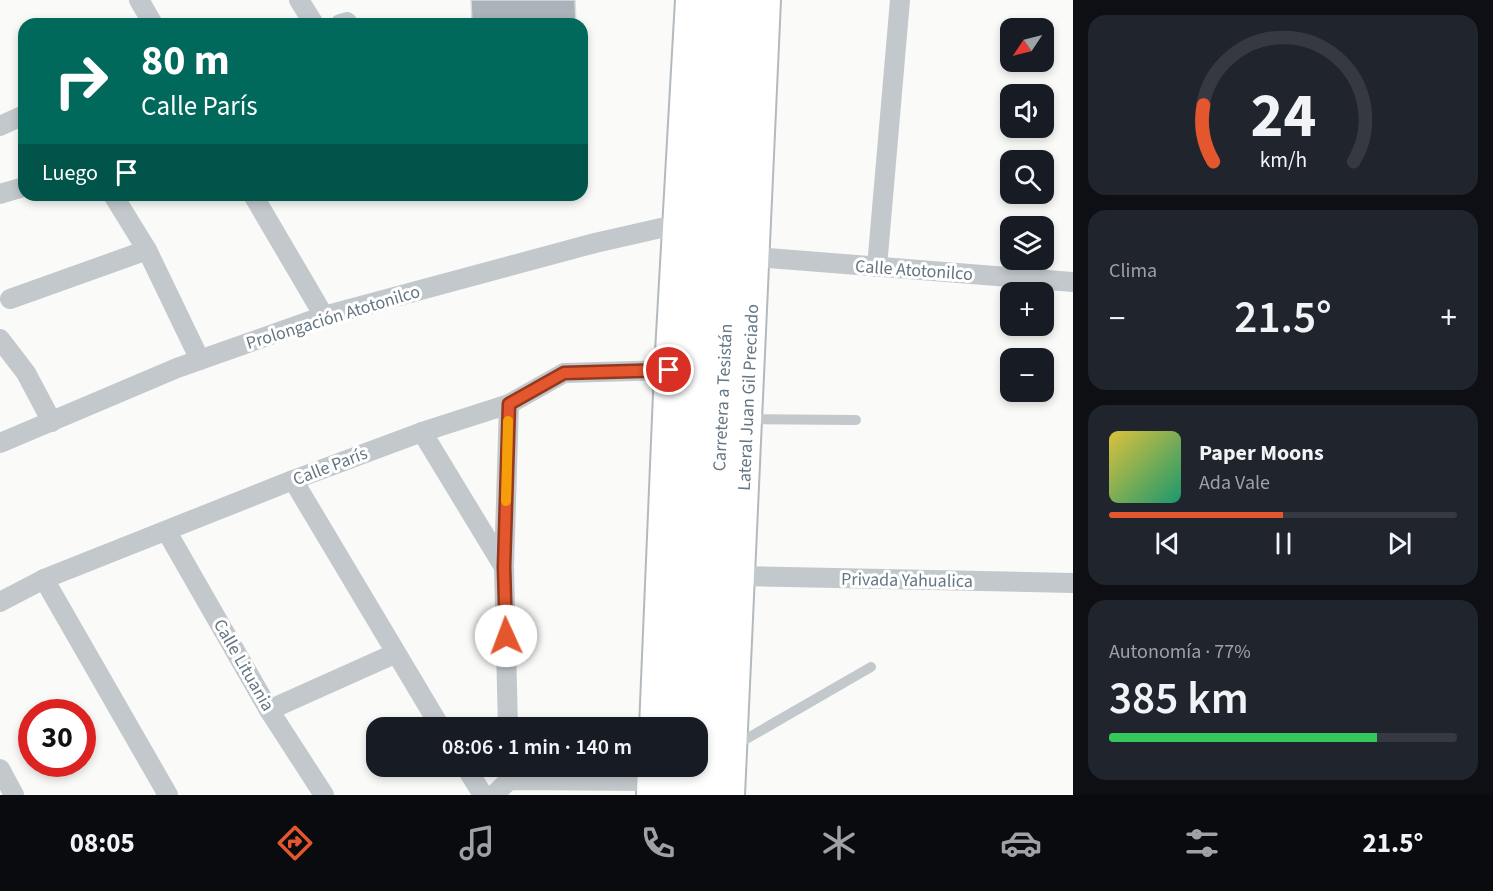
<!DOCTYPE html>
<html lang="es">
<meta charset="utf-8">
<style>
body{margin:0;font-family:"Source Sans 3",sans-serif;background:#20242c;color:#f1f3f6;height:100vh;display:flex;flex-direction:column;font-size:22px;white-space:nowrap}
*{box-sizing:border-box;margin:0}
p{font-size:20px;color:#9ea1a6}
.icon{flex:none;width:33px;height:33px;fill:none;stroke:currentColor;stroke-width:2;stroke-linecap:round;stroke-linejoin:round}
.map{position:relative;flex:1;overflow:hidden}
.sheet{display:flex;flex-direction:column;gap:15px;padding:15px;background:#0d0f14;width:420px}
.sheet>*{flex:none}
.banner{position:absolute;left:18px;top:18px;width:570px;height:183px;border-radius:18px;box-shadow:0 3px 9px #0003;background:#00695c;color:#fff;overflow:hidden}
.needle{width:39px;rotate:235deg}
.tools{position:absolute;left:1000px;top:18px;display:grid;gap:12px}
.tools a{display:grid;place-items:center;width:54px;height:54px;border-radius:12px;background:#171b24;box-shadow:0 3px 9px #0003;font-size:30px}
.speed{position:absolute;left:18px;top:699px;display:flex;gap:12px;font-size:30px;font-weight:700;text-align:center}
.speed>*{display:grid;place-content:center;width:78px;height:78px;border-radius:50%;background:#171b24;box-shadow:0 3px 9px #0003;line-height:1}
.speed .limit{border:9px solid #d22;background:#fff;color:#111}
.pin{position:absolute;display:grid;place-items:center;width:51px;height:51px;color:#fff;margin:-26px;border:3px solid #fff;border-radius:50%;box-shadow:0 2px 6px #0007}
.me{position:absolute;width:66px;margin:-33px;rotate:358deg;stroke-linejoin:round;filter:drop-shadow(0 0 4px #0008)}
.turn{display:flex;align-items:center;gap:21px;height:126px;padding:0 24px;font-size:27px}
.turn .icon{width:78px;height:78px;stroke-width:2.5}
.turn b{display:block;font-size:42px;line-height:51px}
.then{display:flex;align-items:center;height:57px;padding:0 24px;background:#0003;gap:12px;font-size:22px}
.big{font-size:45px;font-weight:600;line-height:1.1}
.sheet .widget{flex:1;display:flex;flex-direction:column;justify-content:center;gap:9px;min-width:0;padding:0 21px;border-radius:18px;background:#20242c}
.sheet .dial{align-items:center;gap:0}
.dial svg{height:156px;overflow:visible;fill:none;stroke:#363941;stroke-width:7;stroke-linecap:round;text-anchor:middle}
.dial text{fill:#f1f3f6;stroke:none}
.song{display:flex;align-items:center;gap:18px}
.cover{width:72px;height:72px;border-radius:9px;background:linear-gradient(135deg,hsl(50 70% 55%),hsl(160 70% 35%))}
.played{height:6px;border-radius:3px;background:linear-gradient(90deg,#e4572e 50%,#363941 50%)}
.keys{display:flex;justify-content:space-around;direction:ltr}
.heat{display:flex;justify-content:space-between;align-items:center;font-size:33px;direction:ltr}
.charge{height:9px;border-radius:4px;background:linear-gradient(90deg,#34c759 77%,#363941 0)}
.trip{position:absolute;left:366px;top:717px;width:342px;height:60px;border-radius:18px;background:#171b24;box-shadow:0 3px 9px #0003;font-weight:600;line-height:60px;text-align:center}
.tab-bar{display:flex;height:96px;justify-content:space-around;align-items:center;background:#090b0e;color:#9ea1a6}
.tab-bar .icon{width:42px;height:42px}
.tab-bar .current{color:#e4572e}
.tab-bar b{font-size:27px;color:#f1f3f6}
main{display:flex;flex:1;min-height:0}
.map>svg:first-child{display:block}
.building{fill:#aab3b9;stroke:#dcdcda;stroke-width:1.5}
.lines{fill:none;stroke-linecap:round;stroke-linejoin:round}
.secondary-casing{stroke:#b3babf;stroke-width:32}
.primary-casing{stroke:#b5babe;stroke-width:34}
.lane{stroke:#c3c8cc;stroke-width:10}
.street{stroke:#c3c8cc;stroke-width:20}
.secondary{stroke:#fff;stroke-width:28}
.primary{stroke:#fff;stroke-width:32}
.route-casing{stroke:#94391e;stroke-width:15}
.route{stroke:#e4572e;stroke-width:10}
.slow{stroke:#f59e0b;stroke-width:10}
.labels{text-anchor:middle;stroke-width:6;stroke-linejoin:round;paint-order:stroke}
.street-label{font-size:18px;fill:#657683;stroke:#fff}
</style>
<main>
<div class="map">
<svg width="1073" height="795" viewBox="0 0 1073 795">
<rect width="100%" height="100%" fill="#fafaf8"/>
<path class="building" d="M 471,0 L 575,0 L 576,24 L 472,24 Z"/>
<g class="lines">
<defs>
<g id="secondary">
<path d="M 654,728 L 669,370 L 690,0"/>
<path d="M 651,795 L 652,766"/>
<path id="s1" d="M 730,795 L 766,0"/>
</g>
<g id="primary">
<path d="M 682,728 L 714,0"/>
<path d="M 679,795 L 680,766"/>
<path id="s2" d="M 704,795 L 741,0"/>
</g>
</defs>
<use href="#secondary" class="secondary-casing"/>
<use href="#primary" class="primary-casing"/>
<g class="lane">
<path d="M 748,419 L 856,420"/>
<path d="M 734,746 L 871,667"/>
</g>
<g class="street">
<path d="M 139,0 L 153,24"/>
<path d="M 299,0 L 314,24"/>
<path d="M 340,24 L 347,22"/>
<path d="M 0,126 L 24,115"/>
<path d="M 0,194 L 24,187"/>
<path d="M 113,195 L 147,250 L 200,360"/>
<path d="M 253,195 L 324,316"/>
<path d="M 755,257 L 1073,282"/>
<path d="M 877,267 L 900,0"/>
<path d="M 10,299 L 147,250"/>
<path d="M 0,339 L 26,373 L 52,422"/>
<path d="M 422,432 L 504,567"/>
<path d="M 0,443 L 177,368 L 324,316 L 595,243 L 661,228 L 677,228"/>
<path d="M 293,480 L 441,728"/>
<path d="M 167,532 L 269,710 L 324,795"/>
<path d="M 741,576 L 1073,583"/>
<path d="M 44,579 L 168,795"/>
<path d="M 0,602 L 44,579 L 293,480 L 422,432 L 509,404 L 564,373 L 669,370"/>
<path d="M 269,710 L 394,654"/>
<path d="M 508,728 L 504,567 L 509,404"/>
<path d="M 465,766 L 483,795"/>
<path d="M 0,769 L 14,795"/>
<path d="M 494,795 L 509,780 L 652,781"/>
</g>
<use href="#secondary" class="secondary"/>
<use href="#primary" class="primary"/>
</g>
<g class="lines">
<defs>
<path id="route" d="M 506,636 L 504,567 L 509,404 L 564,373 L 669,370"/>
</defs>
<use href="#route" class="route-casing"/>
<use href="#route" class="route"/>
<path class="slow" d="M 506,501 L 508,421"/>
</g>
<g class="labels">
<g class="street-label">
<text transform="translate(914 270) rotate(4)" y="6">Calle Atotonilco</text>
<text transform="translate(333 317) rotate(-17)" y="6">Prolongación Atotonilco</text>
<text dy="6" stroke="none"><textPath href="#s2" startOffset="398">Carretera a Tesistán</textPath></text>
<text dy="6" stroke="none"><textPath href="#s1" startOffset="398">Lateral Juan Gil Preciado</textPath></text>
<text transform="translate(330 466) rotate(-21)" y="6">Calle París</text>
<text transform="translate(907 580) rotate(1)" y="6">Privada Yahualica</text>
<text transform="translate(244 665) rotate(60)" y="6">Calle Lituania</text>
</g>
</g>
</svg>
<div class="tools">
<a><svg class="needle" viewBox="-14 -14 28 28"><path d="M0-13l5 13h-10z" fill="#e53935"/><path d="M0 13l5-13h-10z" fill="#9ea1a6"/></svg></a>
<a><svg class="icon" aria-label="sound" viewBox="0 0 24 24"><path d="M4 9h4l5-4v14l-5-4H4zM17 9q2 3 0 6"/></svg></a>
<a><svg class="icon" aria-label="search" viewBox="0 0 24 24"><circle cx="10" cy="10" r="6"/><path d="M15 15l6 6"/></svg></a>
<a><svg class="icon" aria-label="layers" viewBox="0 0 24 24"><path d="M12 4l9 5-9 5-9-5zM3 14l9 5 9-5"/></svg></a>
<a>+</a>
<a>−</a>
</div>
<div class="speed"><div class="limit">30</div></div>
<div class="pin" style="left:669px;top:370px;background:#d93025"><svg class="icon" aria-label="arrive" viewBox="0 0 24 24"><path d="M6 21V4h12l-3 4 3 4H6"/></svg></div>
<svg class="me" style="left:506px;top:636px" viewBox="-20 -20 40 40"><circle r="19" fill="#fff"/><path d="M0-13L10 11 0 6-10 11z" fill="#e4572e"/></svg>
<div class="trip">08:06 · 1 min · 140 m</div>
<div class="banner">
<div class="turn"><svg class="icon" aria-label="right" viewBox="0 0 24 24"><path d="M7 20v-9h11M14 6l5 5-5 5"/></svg><div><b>80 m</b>Calle París</div></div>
<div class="then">Luego<svg class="icon" aria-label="arrive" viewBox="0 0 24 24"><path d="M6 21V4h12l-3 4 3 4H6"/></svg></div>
</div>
</div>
<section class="sheet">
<div class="widget dial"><svg viewBox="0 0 100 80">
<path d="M14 69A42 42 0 1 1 86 69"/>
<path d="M14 69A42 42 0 0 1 9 40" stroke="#e4572e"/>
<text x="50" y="56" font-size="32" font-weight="700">24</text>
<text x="50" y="72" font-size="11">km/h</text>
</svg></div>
<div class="widget"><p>Clima</p>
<div class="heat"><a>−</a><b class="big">21.5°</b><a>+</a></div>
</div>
<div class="widget">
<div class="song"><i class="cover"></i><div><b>Paper Moons</b><p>Ada Vale</p></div></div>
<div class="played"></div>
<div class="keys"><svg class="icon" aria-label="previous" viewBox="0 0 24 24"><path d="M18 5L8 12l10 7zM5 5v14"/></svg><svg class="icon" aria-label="pause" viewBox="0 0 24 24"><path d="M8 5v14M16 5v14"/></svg><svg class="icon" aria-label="next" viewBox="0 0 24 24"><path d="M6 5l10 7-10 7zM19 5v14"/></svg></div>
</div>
<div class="widget"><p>Autonomía · 77%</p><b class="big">385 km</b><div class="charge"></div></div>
</section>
</main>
<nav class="tab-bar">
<b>08:05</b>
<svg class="icon current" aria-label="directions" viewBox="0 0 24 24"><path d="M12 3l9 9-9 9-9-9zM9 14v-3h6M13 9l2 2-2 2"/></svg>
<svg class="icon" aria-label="music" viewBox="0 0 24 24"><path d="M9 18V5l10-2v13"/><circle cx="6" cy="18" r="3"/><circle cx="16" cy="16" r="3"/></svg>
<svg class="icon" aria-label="phone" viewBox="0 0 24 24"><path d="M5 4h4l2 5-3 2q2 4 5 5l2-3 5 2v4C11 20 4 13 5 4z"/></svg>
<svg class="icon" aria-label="climate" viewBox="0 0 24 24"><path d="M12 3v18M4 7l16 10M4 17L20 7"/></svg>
<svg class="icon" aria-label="car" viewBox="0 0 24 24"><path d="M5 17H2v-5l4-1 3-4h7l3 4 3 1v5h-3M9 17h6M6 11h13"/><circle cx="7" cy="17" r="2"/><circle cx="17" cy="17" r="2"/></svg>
<svg class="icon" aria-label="filters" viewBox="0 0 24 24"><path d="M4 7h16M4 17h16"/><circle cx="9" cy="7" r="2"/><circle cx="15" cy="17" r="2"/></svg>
<b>21.5°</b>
</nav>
